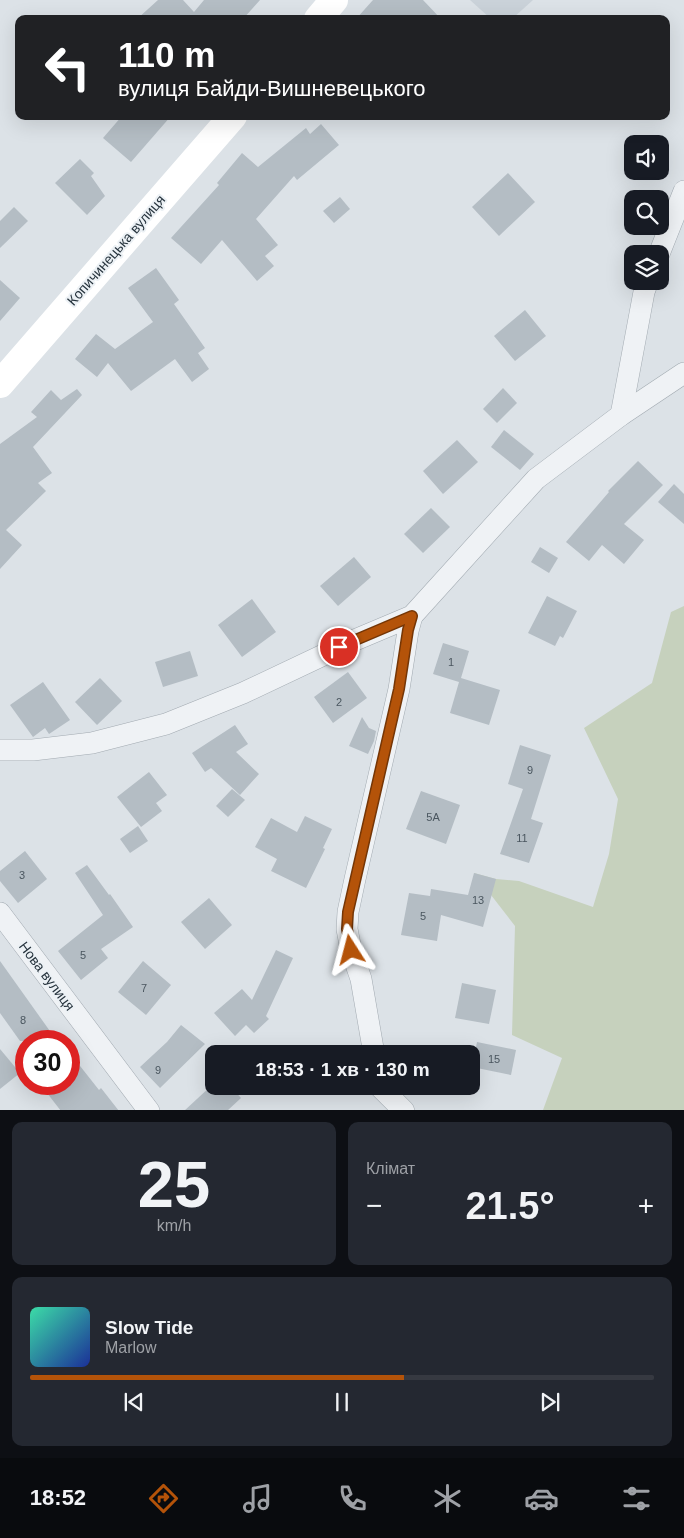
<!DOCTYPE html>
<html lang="uk">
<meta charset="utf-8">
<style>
body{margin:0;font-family:Helvetica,sans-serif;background:#242831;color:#f1f3f6;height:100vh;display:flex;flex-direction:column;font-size:19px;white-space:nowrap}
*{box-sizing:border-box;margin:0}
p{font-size:16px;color:#9ea1a6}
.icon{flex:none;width:28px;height:28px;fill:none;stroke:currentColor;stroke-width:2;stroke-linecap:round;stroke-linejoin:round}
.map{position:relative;height:1110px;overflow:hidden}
.side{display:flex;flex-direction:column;gap:12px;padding:12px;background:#0d0f14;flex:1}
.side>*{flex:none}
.hud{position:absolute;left:15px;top:15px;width:655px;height:105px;border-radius:10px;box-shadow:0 5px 20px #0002;background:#202124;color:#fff;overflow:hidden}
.fabs{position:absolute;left:624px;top:135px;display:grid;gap:10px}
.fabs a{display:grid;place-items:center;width:45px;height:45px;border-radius:10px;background:#171b24;box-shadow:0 5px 20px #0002;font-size:25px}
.speed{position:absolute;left:15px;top:1030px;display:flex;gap:10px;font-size:25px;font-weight:700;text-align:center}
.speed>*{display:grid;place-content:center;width:65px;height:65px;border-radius:50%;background:#171b24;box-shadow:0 5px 20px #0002;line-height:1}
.speed .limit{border:8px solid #d22;background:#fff;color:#111}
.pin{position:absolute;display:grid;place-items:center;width:42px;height:42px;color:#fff;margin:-21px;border:2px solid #fff;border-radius:50%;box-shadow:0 1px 5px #0007}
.me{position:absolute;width:55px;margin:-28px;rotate:351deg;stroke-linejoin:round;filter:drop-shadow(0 0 4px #0008)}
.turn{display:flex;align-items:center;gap:18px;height:105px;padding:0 20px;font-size:22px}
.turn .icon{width:65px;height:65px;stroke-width:2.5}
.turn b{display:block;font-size:35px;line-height:42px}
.big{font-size:38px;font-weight:800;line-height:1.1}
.side .card{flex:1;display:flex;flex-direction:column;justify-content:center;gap:8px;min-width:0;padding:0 18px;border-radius:10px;background:#242831}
.side .dial{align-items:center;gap:0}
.dial b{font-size:65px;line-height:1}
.song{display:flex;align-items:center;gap:15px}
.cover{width:60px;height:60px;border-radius:8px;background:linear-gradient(135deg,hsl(160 70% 55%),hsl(230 70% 35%))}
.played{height:5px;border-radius:2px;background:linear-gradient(90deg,#b45309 60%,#363941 60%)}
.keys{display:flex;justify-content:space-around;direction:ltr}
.heat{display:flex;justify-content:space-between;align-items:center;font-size:28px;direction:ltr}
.side .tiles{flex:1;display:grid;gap:12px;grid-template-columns:1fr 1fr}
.card:last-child{grid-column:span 2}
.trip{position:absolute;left:205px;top:1045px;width:275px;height:50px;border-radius:10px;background:#171b24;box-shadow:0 5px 20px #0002;font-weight:800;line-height:50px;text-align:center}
.tabs{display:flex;height:80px;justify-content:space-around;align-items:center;background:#090b0e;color:#9ea1a6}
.tabs .icon{width:35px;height:35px}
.tabs .on{color:#b45309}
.tabs b{font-size:22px;color:#f1f3f6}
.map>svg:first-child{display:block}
.built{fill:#cad2d9}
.green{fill:#c6d1bd}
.building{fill:#b4bdc4}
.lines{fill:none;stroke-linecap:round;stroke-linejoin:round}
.minor-casing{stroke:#a2aab1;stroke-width:22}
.minor{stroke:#eff2f5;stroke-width:21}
.secondary{stroke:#fff;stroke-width:28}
.route-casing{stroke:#753606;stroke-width:12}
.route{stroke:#b45309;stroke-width:9}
.labels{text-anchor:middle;stroke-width:4;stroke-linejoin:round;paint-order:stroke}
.number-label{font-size:11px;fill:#4a565f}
.street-label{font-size:14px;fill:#26333d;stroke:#ecf1f5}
</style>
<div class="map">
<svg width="684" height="1111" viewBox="0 0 684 1111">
<rect width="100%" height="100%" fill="#dce2e7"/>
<path class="built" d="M 470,0 L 533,0 L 512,19 L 491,19 Z"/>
<path class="green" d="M 684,606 L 684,1110 L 543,1110 L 562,1058 L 512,1035 L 515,926 L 474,873 L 496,879 L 519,881 L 593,907 L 609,854 L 618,799 L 584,728 L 652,683 L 671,612 Z"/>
<g class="building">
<path d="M 158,0 L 183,0 L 194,12 L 204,0 L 260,0 L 243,19 L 137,19 Z"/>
<path d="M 373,0 L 423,0 L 441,19 L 356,19 Z"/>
<path d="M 122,116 L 171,116 L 131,162 L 103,138 Z"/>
<path d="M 321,124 L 339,145 L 297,180 L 294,176 L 256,219 L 278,245 L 265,256 L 274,266 L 257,281 L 222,240 L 201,264 L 171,238 L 219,185 L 217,183 L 242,153 L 258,167 L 306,128 L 310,134 Z"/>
<path d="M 80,159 L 94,173 L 91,176 L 105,196 L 87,215 L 55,183 Z"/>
<path d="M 508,173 L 535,202 L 499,236 L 472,207 Z"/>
<path d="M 340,197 L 350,209 L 334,223 L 323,211 Z"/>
<path d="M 14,207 L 28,221 L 0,248 L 0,221 Z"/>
<path d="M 156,268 L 179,300 L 174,304 L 205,348 L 198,353 L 209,369 L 192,382 L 175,359 L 131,391 L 108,363 L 97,377 L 75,359 L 96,334 L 115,349 L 153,322 L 128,288 Z"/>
<path d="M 0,280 L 20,298 L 0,321 Z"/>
<path d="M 525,310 L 546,336 L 515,361 L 494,336 Z"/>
<path d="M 503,388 L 517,403 L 497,423 L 483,409 Z"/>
<path d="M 77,389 L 82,395 L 33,447 L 52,473 L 38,483 L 46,491 L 6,530 L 22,545 L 0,569 L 0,444 L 37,417 L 31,412 L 51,390 L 61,400 Z"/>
<path d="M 504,430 L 534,454 L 520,470 L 491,447 Z"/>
<path d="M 457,440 L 478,462 L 443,494 L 423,471 Z"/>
<path d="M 638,461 L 663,485 L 624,524 L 644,540 L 624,564 L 602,545 L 589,561 L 566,542 L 609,492 L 608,491 Z"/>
<path d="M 674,484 L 684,494 L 684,524 L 658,502 Z"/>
<path d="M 431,508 L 450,527 L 423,553 L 404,534 Z"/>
<path d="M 540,547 L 558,558 L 549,573 L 531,562 Z"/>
<path d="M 354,557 L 371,577 L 338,606 L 320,586 Z"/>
<path d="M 547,596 L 577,611 L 563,638 L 560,636 L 555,646 L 528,633 Z"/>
<path d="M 252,599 L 276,632 L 242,657 L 218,625 Z"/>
<path d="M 443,643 L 469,651 L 461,678 L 500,690 L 489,725 L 450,713 L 459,682 L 433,674 Z"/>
<path d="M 190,651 L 198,676 L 163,687 L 155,662 Z"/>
<path d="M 348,672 L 367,698 L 333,723 L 314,697 Z"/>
<path d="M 100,678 L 122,701 L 97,725 L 75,702 Z"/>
<path d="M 43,682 L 70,720 L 49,734 L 45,728 L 33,737 L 10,705 Z"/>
<path d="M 362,717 L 369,728 L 376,731 L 374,741 L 368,754 L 349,746 Z"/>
<path d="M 235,725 L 248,744 L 236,752 L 259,774 L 240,795 L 211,768 L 205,772 L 192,753 Z"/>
<path d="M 520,745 L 551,755 L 531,819 L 543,823 L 529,863 L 500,854 L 523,789 L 508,784 Z"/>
<path d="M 149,772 L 167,795 L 156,803 L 162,811 L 141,827 L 117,797 Z"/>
<path d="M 232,789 L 245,800 L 228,817 L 216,806 Z"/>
<path d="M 421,791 L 460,805 L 446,844 L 406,829 Z"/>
<path d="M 305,816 L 332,829 L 323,848 L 325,849 L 306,888 L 271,871 L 277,859 L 255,847 L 271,818 L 297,832 Z"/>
<path d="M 138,826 L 148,841 L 130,853 L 120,839 Z"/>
<path d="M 25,851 L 47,879 L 18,903 L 0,881 L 0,871 Z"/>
<path d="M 87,865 L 109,895 L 110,894 L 133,927 L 101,949 L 108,958 L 81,980 L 58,951 L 103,915 L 75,873 Z"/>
<path d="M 474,873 L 496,879 L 483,927 L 441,915 L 437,941 L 401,935 L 409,893 L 430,896 L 431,889 L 468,895 Z"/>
<path d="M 209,898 L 232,925 L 205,949 L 181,922 Z"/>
<path d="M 276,950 L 293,958 L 266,1016 L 269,1019 L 254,1033 L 246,1025 L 235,1036 L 214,1013 L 242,989 L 252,1000 Z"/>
<path d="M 0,961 L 57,1041 L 20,1041 L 0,1013 Z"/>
<path d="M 143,961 L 171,985 L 146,1015 L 118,992 Z"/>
<path d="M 462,983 L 496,990 L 489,1024 L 455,1018 Z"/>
<path d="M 181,1025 L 205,1044 L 160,1088 L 140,1067 L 167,1042 Z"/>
<path d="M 477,1042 L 516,1050 L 511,1075 L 472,1067 Z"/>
<path d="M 0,1049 L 20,1073 L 0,1089 Z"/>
<path d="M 69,1052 L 99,1090 L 101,1088 L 119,1111 L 61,1111 L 40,1084 L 69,1084 Z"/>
<path d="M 211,1086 L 230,1086 L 241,1098 L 227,1111 L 184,1111 Z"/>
</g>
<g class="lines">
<defs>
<g id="minor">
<path d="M 659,254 L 684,191"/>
<path d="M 621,415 L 644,292 L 648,281"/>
<path d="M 0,750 L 33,750 L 92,743 L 166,724 L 243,693 L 355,640 L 412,616 L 536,479 L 621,415 L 684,373"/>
<path d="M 0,913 L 149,1111"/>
<path d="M 374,1054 L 361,979 L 351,950 L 347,929 L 348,912 L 355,879 L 399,689 L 408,631 L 412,616"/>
<path d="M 379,1086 L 404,1111"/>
</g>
</defs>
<use href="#minor" class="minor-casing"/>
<use href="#minor" class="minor"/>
<g class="secondary">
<path d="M 318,19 L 334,0"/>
<path d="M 0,384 L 233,116"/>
</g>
</g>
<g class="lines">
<defs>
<path id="route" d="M 339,647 L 412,616 L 408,630 L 399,689 L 348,912 L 347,929 L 351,950"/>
</defs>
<use href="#route" class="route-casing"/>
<use href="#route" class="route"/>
</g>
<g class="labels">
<g class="number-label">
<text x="451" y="666">1</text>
<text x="339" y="706">2</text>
<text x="530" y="774">9</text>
<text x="433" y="821">5А</text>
<text x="522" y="842">11</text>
<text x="22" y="879">3</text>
<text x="478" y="904">13</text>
<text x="423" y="920">5</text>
<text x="83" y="959">5</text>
<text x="144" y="992">7</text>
<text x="23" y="1024">8</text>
<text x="494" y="1063">15</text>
<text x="158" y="1074">9</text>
</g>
<g class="street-label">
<text transform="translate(116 250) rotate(-49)" y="5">Копичинецька вулиця</text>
<text transform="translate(47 976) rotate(53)" y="5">Нова вулиця</text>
</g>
</g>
</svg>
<div class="fabs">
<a><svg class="icon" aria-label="sound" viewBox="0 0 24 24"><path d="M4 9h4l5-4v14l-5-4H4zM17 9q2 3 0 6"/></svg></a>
<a><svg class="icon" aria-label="search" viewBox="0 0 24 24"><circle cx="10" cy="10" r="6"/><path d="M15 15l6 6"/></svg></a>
<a><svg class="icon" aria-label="layers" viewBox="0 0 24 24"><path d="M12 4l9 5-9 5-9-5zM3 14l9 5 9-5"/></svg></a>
</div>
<div class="speed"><div class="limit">30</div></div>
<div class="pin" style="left:339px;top:647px;background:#d93025"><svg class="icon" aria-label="arrive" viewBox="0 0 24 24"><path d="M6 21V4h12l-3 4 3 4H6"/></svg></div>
<svg class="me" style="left:351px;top:950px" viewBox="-20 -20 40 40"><path d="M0-17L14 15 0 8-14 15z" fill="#b45309" stroke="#fff" stroke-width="4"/></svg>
<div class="trip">18:53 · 1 хв · 130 m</div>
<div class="hud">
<div class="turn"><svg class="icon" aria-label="left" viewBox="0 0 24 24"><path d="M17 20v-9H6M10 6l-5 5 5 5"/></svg><div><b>110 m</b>вулиця Байди-Вишневецького</div></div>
</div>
</div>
<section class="side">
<div class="tiles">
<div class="card dial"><b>25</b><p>km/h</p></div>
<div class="card"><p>Клімат</p>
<div class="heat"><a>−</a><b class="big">21.5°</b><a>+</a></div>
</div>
<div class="card">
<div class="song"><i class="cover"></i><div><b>Slow Tide</b><p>Marlow</p></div></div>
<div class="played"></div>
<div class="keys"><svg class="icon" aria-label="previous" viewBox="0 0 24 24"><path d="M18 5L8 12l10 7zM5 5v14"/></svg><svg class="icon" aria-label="pause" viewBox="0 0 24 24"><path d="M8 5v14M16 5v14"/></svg><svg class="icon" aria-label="next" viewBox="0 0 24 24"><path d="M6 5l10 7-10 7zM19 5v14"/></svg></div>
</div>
</div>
</section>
<nav class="tabs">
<b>18:52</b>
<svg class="icon on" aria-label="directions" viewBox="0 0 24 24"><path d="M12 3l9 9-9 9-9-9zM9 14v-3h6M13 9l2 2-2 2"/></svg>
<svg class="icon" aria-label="music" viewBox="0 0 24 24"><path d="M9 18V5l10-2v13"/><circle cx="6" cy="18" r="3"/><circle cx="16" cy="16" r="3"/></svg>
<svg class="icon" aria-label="phone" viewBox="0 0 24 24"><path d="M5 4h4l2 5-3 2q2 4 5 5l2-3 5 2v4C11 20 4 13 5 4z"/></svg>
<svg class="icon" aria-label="climate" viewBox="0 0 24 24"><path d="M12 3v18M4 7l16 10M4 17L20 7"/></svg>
<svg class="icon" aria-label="car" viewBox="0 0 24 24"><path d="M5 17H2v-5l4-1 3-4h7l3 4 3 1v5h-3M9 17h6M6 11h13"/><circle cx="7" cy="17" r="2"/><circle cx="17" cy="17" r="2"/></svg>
<svg class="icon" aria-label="filters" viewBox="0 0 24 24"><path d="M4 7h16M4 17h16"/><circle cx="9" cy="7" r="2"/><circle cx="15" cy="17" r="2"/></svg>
</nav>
